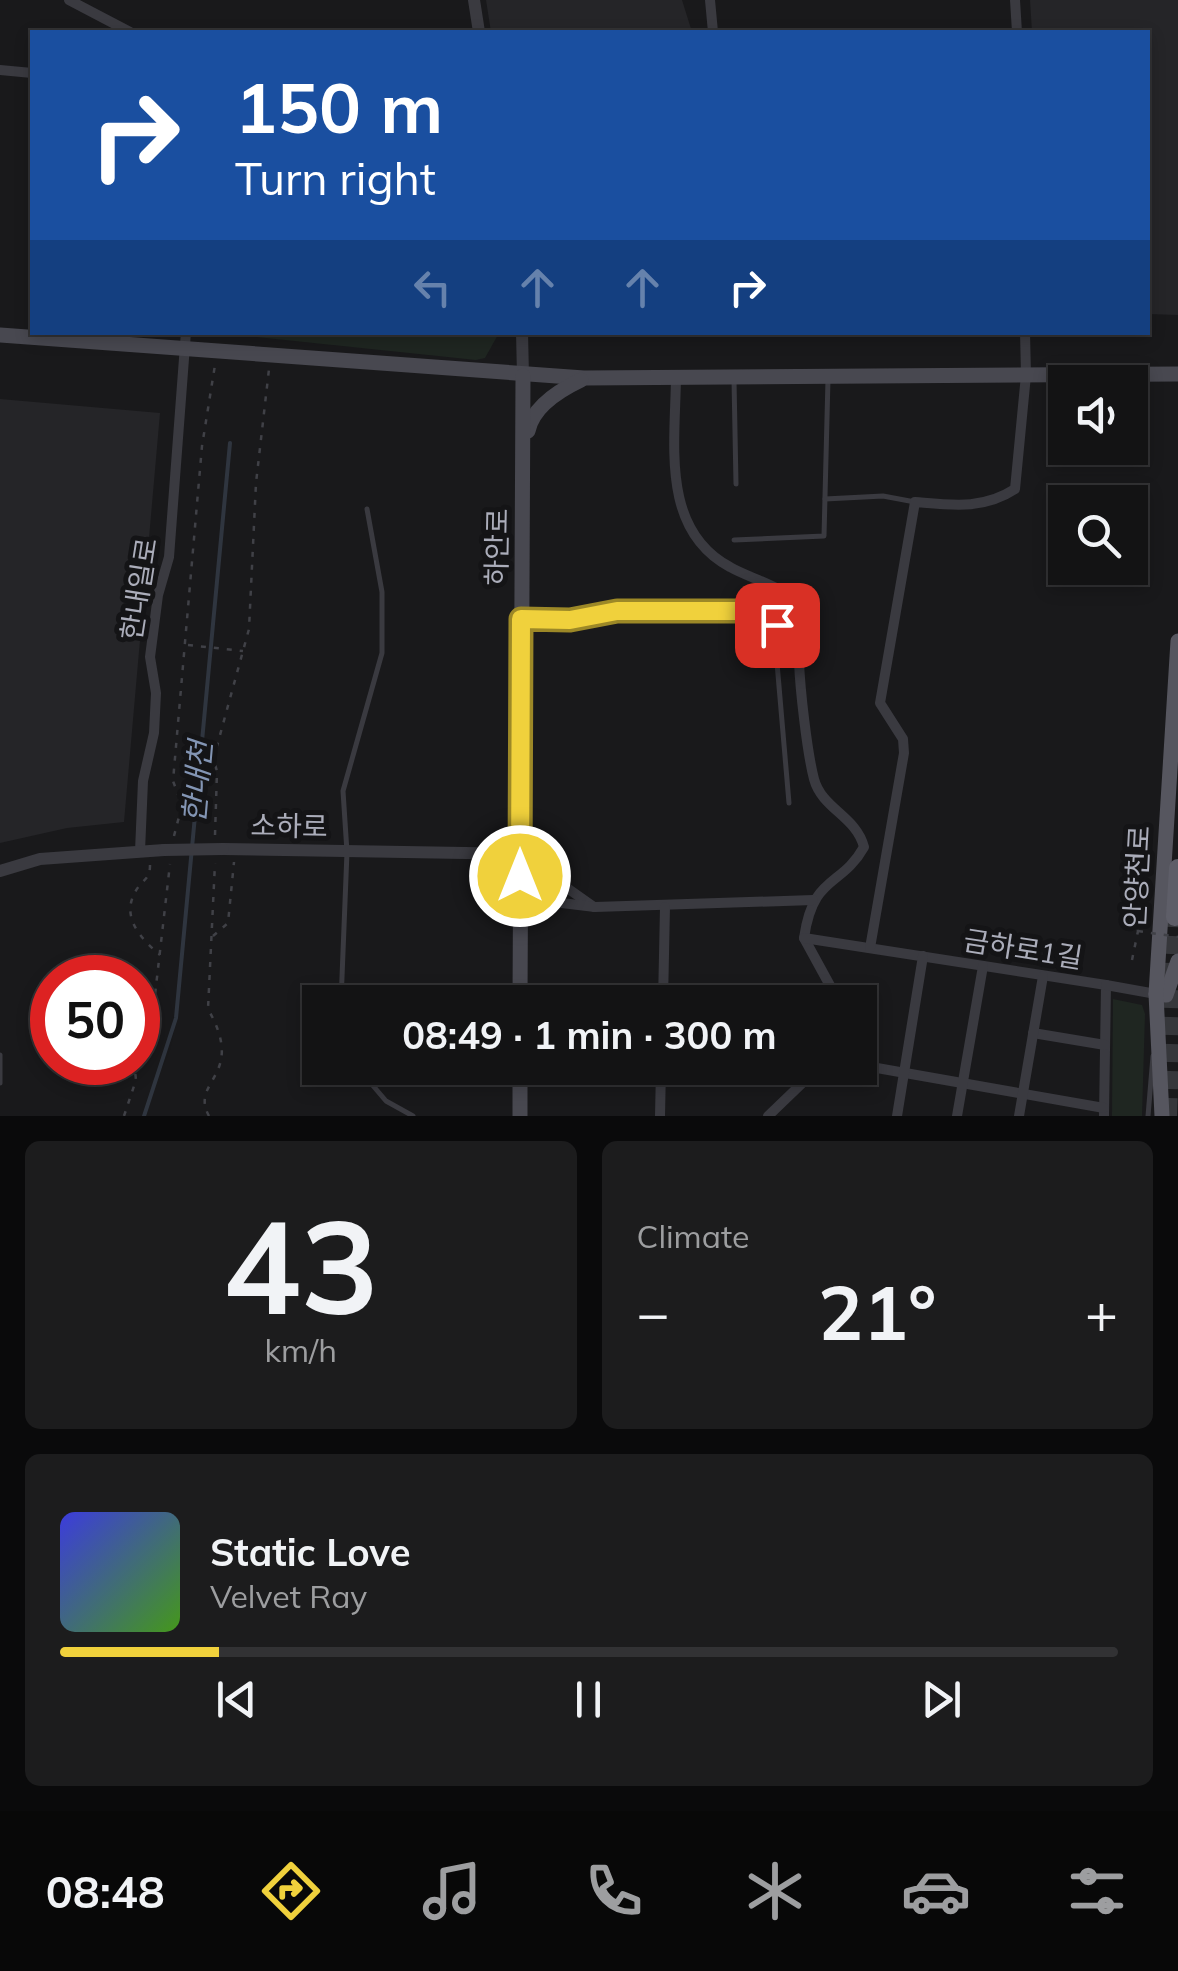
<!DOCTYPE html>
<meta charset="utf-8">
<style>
body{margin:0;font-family:Mulish,"Noto Sans KR",sans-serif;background:#1c1c1d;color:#f1f3f6;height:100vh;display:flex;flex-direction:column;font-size:38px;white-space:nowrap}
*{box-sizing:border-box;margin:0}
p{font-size:32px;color:#9d9ea0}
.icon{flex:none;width:55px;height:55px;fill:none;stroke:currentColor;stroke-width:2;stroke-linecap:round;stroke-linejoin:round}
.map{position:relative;height:1116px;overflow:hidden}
.panel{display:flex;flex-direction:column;gap:25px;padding:25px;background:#0a0a0b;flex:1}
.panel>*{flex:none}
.hud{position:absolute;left:30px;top:30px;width:1120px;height:305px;border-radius:0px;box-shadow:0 5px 15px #0003,0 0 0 2px #323234;background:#1a4fa0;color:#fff;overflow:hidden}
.controls{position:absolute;left:1048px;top:365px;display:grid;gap:20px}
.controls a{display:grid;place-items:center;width:100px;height:100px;border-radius:0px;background:#131314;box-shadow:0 5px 15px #0003,0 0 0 2px #323234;font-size:50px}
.speed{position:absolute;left:30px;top:955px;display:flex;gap:20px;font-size:50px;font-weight:700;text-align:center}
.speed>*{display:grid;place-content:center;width:130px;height:130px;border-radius:50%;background:#131314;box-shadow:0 5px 15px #0003,0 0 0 2px #323234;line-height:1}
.speed .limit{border:15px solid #d22;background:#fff;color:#111}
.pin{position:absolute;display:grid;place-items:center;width:85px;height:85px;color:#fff;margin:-42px;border-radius:20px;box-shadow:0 5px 15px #0006}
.me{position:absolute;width:110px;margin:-55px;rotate:0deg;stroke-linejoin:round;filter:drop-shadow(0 0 8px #0008)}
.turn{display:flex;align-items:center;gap:35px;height:210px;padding:0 40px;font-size:45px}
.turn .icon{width:130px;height:130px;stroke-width:2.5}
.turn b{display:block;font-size:70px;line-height:85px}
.lanes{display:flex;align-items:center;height:95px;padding:0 40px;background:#0003;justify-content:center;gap:50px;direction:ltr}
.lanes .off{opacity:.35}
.big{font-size:75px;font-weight:700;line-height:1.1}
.panel .widget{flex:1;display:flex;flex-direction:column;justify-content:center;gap:15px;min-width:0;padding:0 35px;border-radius:15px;background:#1c1c1d}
.panel .dial{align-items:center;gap:0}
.dial b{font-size:130px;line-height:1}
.song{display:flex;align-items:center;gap:30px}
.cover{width:120px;height:120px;border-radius:15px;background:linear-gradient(135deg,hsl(240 70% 55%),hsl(100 70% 35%))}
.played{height:10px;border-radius:5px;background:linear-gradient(90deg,#f0d13c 15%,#323234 15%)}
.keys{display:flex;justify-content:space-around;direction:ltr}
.heat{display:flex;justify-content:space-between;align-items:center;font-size:55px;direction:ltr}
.panel .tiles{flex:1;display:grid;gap:25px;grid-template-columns:1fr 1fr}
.widget:last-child{grid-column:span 2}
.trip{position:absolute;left:302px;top:985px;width:575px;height:100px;border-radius:0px;background:#131314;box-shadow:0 5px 15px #0003,0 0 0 2px #323234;font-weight:700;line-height:100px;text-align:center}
.tabs{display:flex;height:160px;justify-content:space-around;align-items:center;background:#080808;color:#9d9ea0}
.tabs .icon{width:70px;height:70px}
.tabs .active{color:#f0d13c}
.tabs b{font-size:45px;color:#f1f3f6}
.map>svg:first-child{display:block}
.built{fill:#252528}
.green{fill:#1f2621}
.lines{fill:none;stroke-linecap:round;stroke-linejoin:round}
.stream{stroke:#2f353f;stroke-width:4}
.trunk-tunnel{stroke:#36373b;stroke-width:18;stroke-dasharray:18 9;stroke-linecap:butt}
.path{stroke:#404147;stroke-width:2.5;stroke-dasharray:5 8;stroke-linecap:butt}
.service{stroke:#3a3a40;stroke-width:5}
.minor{stroke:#3a3a40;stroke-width:10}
.tertiary{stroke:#3a3a40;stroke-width:12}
.secondary{stroke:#484850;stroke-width:15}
.primary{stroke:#56565f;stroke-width:15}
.trunk{stroke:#5e5e68;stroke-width:18}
.path-bridge{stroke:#404147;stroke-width:2.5;stroke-dasharray:5 8;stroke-linecap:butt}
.tertiary-bridge{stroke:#3a3a40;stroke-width:12}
.route-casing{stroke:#9c8827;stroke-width:25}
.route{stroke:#f0d13c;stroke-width:18}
.labels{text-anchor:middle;stroke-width:10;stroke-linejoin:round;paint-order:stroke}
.street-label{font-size:28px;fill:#abadba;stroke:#141416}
.water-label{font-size:30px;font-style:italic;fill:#8395b4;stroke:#141416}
</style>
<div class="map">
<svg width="1178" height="1116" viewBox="0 0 1178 1116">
<rect width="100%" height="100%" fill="#19191b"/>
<g class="built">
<path d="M 486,0 L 682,0 L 692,32 L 491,32 Z"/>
<path d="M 1030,0 L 1178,0 L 1178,315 L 1148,314 L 1148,32 L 1032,32 Z"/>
<path d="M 0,399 L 160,413 L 124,822 L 67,828 L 0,843 Z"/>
</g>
<g class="green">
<path d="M 218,333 L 499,333 L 485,358 L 476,360 Z"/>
<path d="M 1113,999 L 1142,1005 L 1145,1014 L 1142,1116 L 1112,1116 Z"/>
</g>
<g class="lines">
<path class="stream" d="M 144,1116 L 176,1018 L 230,443"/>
<path class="trunk-tunnel" d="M 1168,1116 L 1175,917"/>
<g class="path">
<path d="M 188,645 L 243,651"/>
<path d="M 215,835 L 217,771 L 211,752 L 217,746 L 249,629 L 256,483 L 269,369"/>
<path d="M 174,836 L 182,805 L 173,781 L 202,446 L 215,365"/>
<path d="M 150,865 C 150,877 146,878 139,886 C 118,914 139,937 160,955"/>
<path d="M 213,936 L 228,923 L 234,862"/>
<path d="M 1132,960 L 1138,931 L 1133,931"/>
<path d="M 138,1041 L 152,1021 L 170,864"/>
<path d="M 124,1116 L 136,1080 L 134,1062"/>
<path d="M 209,1116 C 189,1080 247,1077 208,1009 L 215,863"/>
</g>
<g class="service">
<path d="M 734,380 L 736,484"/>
<path d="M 825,499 L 883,496 L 915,502"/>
<path d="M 734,540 L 824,536 L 828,379"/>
<path d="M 773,616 L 789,803"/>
<path d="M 341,1002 L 347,852 L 343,791 L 382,653 L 382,592 L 367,509"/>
<path d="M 0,1055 L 0,1083"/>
<path d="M 358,1068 L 386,1101 L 413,1116"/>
<path d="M 1148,1116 L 1153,1056"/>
</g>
<g class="minor">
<path d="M 69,0 L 130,32"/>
<path d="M 710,0 L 713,32"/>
<path d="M 1015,0 L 1017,32"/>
<path d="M 0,70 L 32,73"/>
<path d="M 676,378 C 675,446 661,530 730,567 C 751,579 783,586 798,605 C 802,624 798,642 799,661 C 800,689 807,752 814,779 C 822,809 856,816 864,847 C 841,888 813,874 804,938 L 839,1002"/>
<path d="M 521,619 L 570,620 L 617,611 L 745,611 L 773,616"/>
<path d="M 140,851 L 143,781 L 154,733 L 156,693 L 150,657 L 158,595 L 169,557 L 186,332"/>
<path d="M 519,854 L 594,907"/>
<path d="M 520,898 L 595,907 L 813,900"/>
<path d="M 804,938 L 1106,985 L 1104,1116"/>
<path d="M 870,948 L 904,753 L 903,739 L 880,703 L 915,502 C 951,505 983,510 1015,489 L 1026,375 L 1025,332"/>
<path d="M 1106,985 L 1156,994"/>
<path d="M 663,1002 L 665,907"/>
<path d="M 1033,1033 L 1105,1045"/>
<path d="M 860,1065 L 1104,1108"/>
<path d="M 660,1116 L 661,1068"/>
<path d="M 768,1116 L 818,1068"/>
<path d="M 897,1116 L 923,956"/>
<path d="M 957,1116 L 983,966"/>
<path d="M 1019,1116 L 1043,976"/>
</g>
<g class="tertiary">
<path d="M 474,0 L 479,32"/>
<path d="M 522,332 L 523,376"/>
<path d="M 223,849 L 519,854"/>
<path d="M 0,871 L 40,859 L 164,850"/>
</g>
<g class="secondary">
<path d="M 0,335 L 584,378 L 1178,374"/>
<path d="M 528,431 C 533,406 560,390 581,380"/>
<path d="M 520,1002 L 523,376"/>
<path d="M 520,1068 L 520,1116"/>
</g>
<g class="primary">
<path d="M 1156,994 L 1166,995 L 1178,961"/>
<path d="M 1162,1116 L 1156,994 L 1178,641"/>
</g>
<path class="trunk" d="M 1175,917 L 1178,868"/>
<path class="path-bridge" d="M 1138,931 L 1178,937"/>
<path class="tertiary-bridge" d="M 164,850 L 223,849"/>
</g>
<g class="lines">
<defs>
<path id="route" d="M 520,876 L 521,619 L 570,620 L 617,611 L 745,611 L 773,616 L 777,625"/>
</defs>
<use href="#route" class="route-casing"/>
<use href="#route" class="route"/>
</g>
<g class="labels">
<g class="street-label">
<text transform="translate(497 547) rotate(-89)" y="10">하안로</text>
<text transform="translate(139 589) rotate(-81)" y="10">한내일로</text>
<text transform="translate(289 826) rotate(1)" y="10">소하로</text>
<text transform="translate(1137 877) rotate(-87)" y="10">안양천로</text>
<text transform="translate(1023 949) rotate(9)" y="10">금하로1길</text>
</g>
<g class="water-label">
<text transform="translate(198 782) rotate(-85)" y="10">한내천</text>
</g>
</g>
</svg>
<div class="controls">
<a><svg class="icon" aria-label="sound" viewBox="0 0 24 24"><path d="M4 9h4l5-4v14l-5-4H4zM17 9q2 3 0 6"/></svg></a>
<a><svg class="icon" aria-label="search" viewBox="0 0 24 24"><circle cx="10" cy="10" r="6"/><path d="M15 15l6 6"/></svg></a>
</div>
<div class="speed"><div class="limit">50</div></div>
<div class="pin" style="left:777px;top:625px;background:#d93025"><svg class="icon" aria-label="arrive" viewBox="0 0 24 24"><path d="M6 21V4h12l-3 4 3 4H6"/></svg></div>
<svg class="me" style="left:520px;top:876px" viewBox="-20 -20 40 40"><circle r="17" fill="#f0d13c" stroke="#fff" stroke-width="3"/><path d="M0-11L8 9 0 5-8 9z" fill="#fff"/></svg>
<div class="trip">08:49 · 1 min · 300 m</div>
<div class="hud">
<div class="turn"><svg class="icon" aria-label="right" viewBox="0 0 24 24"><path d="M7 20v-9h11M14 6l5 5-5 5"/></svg><div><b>150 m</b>Turn right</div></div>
<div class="lanes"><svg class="icon off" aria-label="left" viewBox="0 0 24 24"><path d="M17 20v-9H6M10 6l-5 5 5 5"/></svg><svg class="icon off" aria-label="ahead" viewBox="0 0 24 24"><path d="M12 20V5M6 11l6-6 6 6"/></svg><svg class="icon off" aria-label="ahead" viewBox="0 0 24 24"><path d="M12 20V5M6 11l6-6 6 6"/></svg><svg class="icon" aria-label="right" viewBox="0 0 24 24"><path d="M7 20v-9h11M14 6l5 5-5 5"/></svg></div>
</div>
</div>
<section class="panel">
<div class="tiles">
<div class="widget dial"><b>43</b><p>km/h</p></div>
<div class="widget"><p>Climate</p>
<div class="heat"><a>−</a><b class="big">21°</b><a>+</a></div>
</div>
<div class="widget">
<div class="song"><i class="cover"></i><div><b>Static Love</b><p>Velvet Ray</p></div></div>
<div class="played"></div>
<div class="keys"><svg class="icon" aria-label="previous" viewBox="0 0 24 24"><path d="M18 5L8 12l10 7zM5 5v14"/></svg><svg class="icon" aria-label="pause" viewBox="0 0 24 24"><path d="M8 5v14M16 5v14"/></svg><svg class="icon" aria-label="next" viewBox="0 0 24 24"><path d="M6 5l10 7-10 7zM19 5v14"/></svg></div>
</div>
</div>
</section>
<nav class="tabs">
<b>08:48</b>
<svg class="icon active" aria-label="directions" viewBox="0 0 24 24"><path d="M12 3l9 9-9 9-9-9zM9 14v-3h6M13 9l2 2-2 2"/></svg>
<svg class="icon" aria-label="music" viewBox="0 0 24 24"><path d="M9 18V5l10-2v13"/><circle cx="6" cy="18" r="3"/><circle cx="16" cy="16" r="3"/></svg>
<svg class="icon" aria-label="phone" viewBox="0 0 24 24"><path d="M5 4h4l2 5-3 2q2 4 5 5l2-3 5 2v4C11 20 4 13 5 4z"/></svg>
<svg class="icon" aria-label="climate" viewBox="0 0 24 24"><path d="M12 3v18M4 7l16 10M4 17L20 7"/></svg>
<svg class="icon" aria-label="car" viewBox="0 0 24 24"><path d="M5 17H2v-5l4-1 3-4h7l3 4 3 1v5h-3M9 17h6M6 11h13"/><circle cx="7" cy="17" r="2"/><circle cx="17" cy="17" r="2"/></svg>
<svg class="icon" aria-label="filters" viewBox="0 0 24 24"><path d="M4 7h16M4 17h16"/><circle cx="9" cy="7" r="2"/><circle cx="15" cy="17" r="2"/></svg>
</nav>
